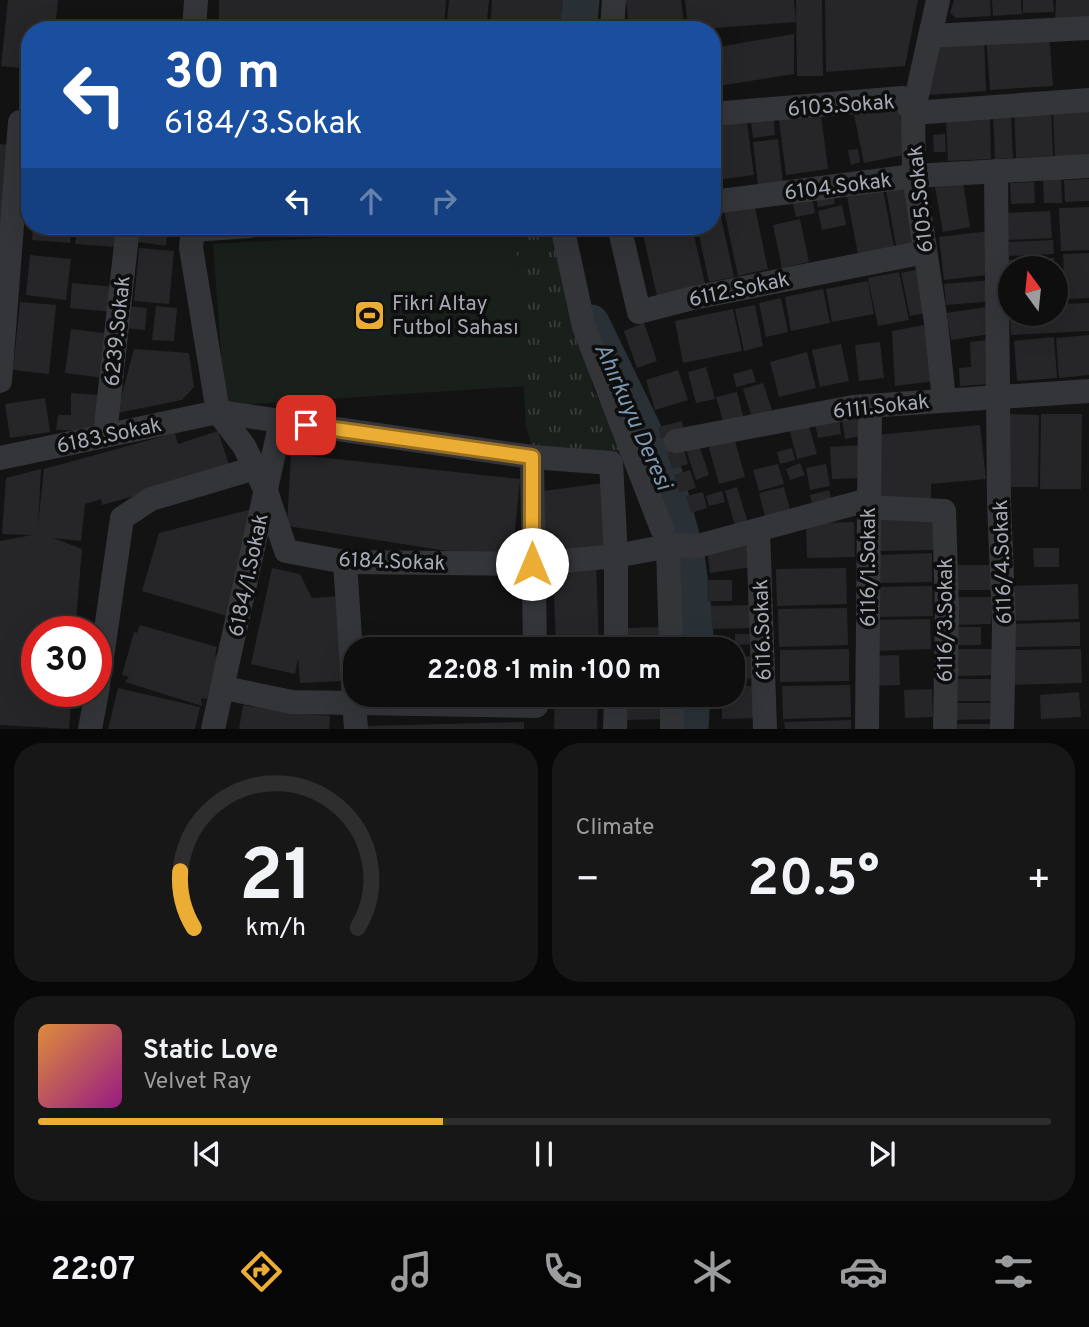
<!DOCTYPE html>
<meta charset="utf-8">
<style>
body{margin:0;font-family:Overpass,sans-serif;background:#171718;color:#f1f3f6;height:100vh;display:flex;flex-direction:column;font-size:26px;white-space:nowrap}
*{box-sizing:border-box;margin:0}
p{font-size:23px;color:#9b9c9e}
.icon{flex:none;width:38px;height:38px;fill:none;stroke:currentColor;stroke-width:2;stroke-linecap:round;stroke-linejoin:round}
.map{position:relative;height:729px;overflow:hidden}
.sheet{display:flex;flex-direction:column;gap:14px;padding:14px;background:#080808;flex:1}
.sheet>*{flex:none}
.banner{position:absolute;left:21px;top:21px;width:700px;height:214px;border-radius:28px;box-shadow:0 7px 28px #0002,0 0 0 2px #2e2e2f;background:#1a4fa0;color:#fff;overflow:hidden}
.needle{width:46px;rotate:345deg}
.controls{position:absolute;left:998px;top:256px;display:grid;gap:14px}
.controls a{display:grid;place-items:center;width:70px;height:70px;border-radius:50%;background:#0e0e0f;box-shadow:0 7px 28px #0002,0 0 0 2px #2e2e2f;font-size:35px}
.speed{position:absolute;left:21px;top:616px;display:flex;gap:14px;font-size:35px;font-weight:700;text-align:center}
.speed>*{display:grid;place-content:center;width:91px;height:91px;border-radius:50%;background:#0e0e0f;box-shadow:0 7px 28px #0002,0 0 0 2px #2e2e2f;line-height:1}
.speed .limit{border:10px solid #d22;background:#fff;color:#111}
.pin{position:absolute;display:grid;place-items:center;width:60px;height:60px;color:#fff;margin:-30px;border-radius:14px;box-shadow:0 4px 10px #0006}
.me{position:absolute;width:77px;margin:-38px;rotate:0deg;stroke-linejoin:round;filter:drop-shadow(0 0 5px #0008)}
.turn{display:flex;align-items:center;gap:24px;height:147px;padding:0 28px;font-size:32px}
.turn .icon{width:91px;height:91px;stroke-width:2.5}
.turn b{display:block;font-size:49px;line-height:60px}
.lanes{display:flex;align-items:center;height:66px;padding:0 28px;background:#0003;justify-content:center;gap:35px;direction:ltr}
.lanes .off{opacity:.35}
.big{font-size:52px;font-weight:700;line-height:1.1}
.sheet .widget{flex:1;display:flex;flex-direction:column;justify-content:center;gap:10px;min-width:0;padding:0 24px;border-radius:28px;background:#171718}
.sheet .dial{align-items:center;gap:0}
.dial svg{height:182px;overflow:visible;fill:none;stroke:#2e2e2f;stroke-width:7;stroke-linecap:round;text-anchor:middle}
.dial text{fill:#f1f3f6;stroke:none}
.song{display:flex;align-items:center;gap:21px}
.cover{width:84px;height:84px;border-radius:10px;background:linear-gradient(135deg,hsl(30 70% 55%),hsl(310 70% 35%))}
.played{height:7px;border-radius:4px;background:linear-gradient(90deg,#ebad34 40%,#2e2e2f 40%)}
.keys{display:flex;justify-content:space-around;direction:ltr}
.heat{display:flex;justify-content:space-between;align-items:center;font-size:38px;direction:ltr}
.sheet .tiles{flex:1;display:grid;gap:14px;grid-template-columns:1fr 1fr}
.widget:last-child{grid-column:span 2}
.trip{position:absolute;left:343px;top:637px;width:402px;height:70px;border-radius:28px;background:#0e0e0f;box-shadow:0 7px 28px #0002,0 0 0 2px #2e2e2f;font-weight:700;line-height:70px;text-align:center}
.menu{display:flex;height:112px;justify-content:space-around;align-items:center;background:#060606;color:#9b9c9e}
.menu .icon{width:49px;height:49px}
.menu .current{color:#ebad34}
.menu b{font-size:32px;color:#f1f3f6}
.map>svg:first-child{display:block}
.grass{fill:url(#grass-tufts)}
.pitch{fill:#191f1a}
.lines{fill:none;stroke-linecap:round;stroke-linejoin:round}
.river{stroke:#293137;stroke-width:37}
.building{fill:#262628}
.minor{stroke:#343539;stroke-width:24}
.route-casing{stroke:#997022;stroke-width:18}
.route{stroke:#ebad34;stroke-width:12}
.labels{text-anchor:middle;stroke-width:7;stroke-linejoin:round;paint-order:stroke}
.street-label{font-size:21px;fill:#a5a9b4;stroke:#0e0e0f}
.poi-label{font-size:21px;fill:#a5a9b4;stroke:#0e0e0f;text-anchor:start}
.water-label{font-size:23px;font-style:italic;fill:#7c97af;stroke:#0e0e0f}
</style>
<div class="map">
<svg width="1089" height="729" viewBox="0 0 1089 729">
<defs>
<pattern id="grass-tufts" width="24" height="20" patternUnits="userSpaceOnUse" patternTransform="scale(1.75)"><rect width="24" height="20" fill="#191f1a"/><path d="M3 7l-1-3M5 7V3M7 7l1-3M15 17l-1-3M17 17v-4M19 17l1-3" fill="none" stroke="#373d39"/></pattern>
</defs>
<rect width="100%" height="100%" fill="#131314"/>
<path class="grass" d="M 515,226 L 555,226 L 594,391 L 628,457 L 534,455 L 526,426 Z"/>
<path class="pitch" d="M 515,227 L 525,386 L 225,406 L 213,244 Z"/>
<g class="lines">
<g class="river">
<path d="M 578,30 L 581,0"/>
<path d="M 591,323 L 664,474 L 686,554 L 695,626 L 694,649"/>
<path d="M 690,729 L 692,695"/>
</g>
</g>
<g class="building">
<path d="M 8,0 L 58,0 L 55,30 L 30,30 L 30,69 L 1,66 Z"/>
<path d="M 219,0 L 446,0 L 444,30 L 219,30 Z"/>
<path d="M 449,0 L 489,0 L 486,30 L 446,30 Z"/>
<path d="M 492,0 L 562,0 L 560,30 L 490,30 Z"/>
<path d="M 626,0 L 681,0 L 685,30 L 629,30 Z"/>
<path d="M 685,0 L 794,0 L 796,22 L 688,30 Z"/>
<path d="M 796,0 L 822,0 L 823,76 L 797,76 Z"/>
<path d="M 825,0 L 918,0 L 905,66 L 826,72 Z"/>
<path d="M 954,0 L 990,0 L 991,16 L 956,18 L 950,13 Z"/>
<path d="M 992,0 L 1021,0 L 1022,14 L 993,16 Z"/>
<path d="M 1023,0 L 1053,0 L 1054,12 L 1023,13 Z"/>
<path d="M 1056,0 L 1089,0 L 1089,18 L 1055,22 Z"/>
<path d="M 1049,32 L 1053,86 L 990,90 L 986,37 Z"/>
<path d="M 794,34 L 794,74 L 712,87 L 712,48 Z"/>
<path d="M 984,36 L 986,91 L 928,95 L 937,41 Z"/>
<path d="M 897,101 L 908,154 L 864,163 L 853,110 Z"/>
<path d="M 820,107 L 828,169 L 786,175 L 778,113 Z"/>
<path d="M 1089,108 L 1089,155 L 1055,157 L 1053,110 Z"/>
<path d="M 1051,111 L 1053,156 L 1016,158 L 1014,112 Z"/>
<path d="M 773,112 L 775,135 L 753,138 L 750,115 Z"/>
<path d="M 1011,113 L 1013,158 L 995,159 L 993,114 Z"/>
<path d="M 990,115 L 991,159 L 948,161 L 946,117 Z"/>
<path d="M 746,116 L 754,175 L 717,180 L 712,145 L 712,121 Z"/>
<path d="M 945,134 L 946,152 L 934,152 L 933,135 Z"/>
<path d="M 778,139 L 783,182 L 758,185 L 753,142 Z"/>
<path d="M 0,144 L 10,145 L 0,230 Z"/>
<path d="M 858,149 L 860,162 L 851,165 L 848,150 Z"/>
<path d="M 1061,178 L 1062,203 L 1044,203 L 1043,179 Z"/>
<path d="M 1089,179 L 1089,201 L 1065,202 L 1064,180 Z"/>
<path d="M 963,182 L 970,227 L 943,232 L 935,187 Z"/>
<path d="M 1034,182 L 1035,203 L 1011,204 L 1010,183 Z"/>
<path d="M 912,185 L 921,242 L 896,246 L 886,189 Z"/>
<path d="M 833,190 L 835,204 L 818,207 L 815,193 Z"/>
<path d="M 883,190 L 894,247 L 858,254 L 847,197 Z"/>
<path d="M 811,191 L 815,213 L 796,217 L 791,195 Z"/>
<path d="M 754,203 L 768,269 L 738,276 L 724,210 Z"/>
<path d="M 842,205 L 846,225 L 822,230 L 818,211 Z"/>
<path d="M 1089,207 L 1089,250 L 1061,251 L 1059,208 Z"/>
<path d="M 719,208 L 734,277 L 709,282 L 697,226 L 712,226 L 712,209 Z"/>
<path d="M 1050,211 L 1052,238 L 1008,240 L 1007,213 Z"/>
<path d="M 800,219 L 809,262 L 782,268 L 773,225 Z"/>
<path d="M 33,226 L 71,226 L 70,243 L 32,240 Z"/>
<path d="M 77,226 L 118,226 L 116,247 L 75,244 Z"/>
<path d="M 140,226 L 168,226 L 166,246 L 138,242 Z"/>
<path d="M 641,226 L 692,226 L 705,284 L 657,296 Z"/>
<path d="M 990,231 L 996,274 L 944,280 L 939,237 Z"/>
<path d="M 1053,240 L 1054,254 L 1009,256 L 1008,242 Z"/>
<path d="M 139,248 L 174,251 L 169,304 L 134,301 Z"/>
<path d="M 1089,253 L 1089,298 L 1065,299 L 1063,254 Z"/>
<path d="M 30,255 L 71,259 L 66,300 L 26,295 Z"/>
<path d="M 1054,258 L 1054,268 L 1008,268 L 1007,260 Z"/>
<path d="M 923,268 L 931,312 L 910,316 L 901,273 Z"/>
<path d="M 899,272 L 909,320 L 878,326 L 868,278 Z"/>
<path d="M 993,280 L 995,301 L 946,305 L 944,284 Z"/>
<path d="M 868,281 L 874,314 L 832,322 L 826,289 Z"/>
<path d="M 72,283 L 115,287 L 113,312 L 70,308 Z"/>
<path d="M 823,289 L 830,323 L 791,331 L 785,297 Z"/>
<path d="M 781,298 L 788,332 L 766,337 L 759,303 Z"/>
<path d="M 20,302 L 56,305 L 49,374 L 13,370 Z"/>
<path d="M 1089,303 L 1089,331 L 1011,335 L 1010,313 L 1055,313 L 1055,304 Z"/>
<path d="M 755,305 L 763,346 L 744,351 L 735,309 Z"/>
<path d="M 126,306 L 147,308 L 145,330 L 124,328 Z"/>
<path d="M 156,306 L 177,308 L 174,341 L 152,340 Z"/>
<path d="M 993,306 L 997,333 L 951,340 L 947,313 Z"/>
<path d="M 733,309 L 742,351 L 683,363 L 675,321 Z"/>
<path d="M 644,323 L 657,361 L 637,368 L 624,331 Z"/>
<path d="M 924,325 L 935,381 L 895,386 L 892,331 Z"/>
<path d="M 71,329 L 111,334 L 105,378 L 65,373 Z"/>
<path d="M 1089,335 L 1089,375 L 1059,378 L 1056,338 Z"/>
<path d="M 1054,337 L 1057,378 L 1017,381 L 1014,341 Z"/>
<path d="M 989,340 L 991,384 L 960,386 L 959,368 L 971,367 L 970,342 Z"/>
<path d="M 880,342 L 884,378 L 859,381 L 855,345 Z"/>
<path d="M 841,344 L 849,381 L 820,387 L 812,350 Z"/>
<path d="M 134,349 L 189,353 L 194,387 L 182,400 L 117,413 Z"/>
<path d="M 807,352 L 816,388 L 779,397 L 770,362 Z"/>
<path d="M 706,367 L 715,399 L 696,403 L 688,372 Z"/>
<path d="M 752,369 L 756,382 L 736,387 L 733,374 Z"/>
<path d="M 678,370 L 688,400 L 655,410 L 646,380 Z"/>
<path d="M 763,383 L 772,410 L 752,417 L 743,389 Z"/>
<path d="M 737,392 L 744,419 L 724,424 L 716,397 Z"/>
<path d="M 71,393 L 99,395 L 93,431 L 56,430 L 58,415 L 71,415 Z"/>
<path d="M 45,398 L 50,432 L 10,438 L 5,404 Z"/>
<path d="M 1010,414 L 1039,415 L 1038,487 L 1009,487 Z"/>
<path d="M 1041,414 L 1082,414 L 1081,489 L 1040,489 Z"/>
<path d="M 861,415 L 865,435 L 845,439 L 842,419 Z"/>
<path d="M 839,420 L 841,434 L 818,438 L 815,424 Z"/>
<path d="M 682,421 L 684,433 L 661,439 L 658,427 Z"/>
<path d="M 808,423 L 817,454 L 797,459 L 789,428 Z"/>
<path d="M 980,425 L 986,479 L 931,484 L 931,501 L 877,505 L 877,435 Z"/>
<path d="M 218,431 L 230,468 L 189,481 L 187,473 L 188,481 L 102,505 L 101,499 L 85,504 L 81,541 L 53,538 L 82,549 L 75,632 L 37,632 L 37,691 L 72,691 L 69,729 L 0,725 L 0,541 L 32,535 L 2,534 L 6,478 L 41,469 L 38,525 L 44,469 L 175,433 L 178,444 Z"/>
<path d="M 734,437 L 745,477 L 719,484 L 708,444 Z"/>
<path d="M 698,442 L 709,475 L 696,480 L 685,446 Z"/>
<path d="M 859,445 L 861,478 L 832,479 L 830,447 Z"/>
<path d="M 683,448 L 688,464 L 672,469 L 667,453 Z"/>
<path d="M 792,448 L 795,460 L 780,464 L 777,452 Z"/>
<path d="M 291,454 L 520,479 L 512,561 L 287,526 Z"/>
<path d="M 800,463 L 805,475 L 790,480 L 786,469 Z"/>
<path d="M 778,464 L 784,484 L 759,491 L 753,470 Z"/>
<path d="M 826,464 L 830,486 L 810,490 L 806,468 Z"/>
<path d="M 690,470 L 696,488 L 679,493 L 674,475 Z"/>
<path d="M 604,483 L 609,546 L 539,552 L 535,492 Z"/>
<path d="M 737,487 L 749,526 L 736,529 L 725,491 Z"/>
<path d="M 784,487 L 790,509 L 765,516 L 759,493 Z"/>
<path d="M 829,490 L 832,502 L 813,507 L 810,495 Z"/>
<path d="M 722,491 L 725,502 L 709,506 L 706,496 Z"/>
<path d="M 703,492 L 707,508 L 691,513 L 686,496 Z"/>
<path d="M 248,510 L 256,512 L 227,616 L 142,591 L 159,533 Z"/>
<path d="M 933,514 L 934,550 L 880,551 L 879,515 Z"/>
<path d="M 854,522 L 855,557 L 807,558 L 806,523 Z"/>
<path d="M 749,541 L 752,567 L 710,573 L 707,547 Z"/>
<path d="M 1033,548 L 1059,548 L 1059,567 L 1034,567 Z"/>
<path d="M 932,553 L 932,582 L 879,583 L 878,555 Z"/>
<path d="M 596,562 L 599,649 L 556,649 L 553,568 Z"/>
<rect x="954" y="565" width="38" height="25"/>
<path d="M 272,568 L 300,574 L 312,598 L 341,596 L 345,681 L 300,683 L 298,658 L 295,674 L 251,664 Z"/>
<path d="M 846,568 L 847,604 L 777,606 L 776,569 Z"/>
<rect x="707" y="580" width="25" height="21"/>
<path d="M 1078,584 L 1079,619 L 1009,621 L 1008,586 Z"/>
<path d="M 932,586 L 933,616 L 877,617 L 877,587 Z"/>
<path d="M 954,597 L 991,597 L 991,624 L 954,625 Z"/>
<path d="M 753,605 L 754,628 L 712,629 L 711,606 Z"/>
<path d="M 847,608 L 848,645 L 779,647 L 778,609 Z"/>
<path d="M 930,619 L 931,649 L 877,651 L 876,620 Z"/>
<path d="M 1080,622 L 1080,646 L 1009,647 L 1009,624 Z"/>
<path d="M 140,625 L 217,647 L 215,655 L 220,655 L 207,699 L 201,698 L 202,706 L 125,682 L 129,677 L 122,675 L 134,632 L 137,633 Z"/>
<path d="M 662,627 L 663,649 L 625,649 L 625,628 Z"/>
<rect x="954" y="627" width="27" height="18"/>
<path d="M 735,634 L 755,634 L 756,644 L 735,645 Z"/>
<rect x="715" y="641" width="12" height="8"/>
<path d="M 849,649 L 849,681 L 780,682 L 780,650 Z"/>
<path d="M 954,649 L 1000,649 L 1000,675 L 954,676 Z"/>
<path d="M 1081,649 L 1082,683 L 1010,685 L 1009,650 Z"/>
<path d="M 899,655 L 900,685 L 870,686 L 870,656 Z"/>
<path d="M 758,656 L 759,678 L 733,679 L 733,657 Z"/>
<rect x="954" y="679" width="44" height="22"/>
<path d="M 850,685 L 851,717 L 783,719 L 782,686 Z"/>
<path d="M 733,686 L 758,686 L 759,718 L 722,719 L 722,695 L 733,695 Z"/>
<path d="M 118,688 L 200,707 L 195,729 L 108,729 Z"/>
<path d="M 932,689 L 933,717 L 905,718 L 904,690 Z"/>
<path d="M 1079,692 L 1081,717 L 1041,719 L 1040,695 Z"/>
<path d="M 555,695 L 598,695 L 597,729 L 554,729 Z"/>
<path d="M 664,702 L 665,719 L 626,720 L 625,703 Z"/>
<path d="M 954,703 L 998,703 L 998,719 L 954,720 Z"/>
<path d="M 243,705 L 290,713 L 330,716 L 329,729 L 239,729 Z"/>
<path d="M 851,720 L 851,729 L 785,729 L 784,722 Z"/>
<path d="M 524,722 L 524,729 L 366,729 L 366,726 Z"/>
<rect x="953" y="724" width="43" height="5"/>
</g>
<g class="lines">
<g class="minor">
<path d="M 938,0 L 913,113 L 914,176 L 936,323 L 944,400"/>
<path d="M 194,30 L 196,0"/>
<path d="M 612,30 L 614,0"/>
<path d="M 930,36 L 1089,28"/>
<path d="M 712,114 L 902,98 L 913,113 L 1089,100"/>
<path d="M 996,171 L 999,502 L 1004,625 L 1002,729"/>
<path d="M 712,202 L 914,176 L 1089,166"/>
<path d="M 193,226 L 191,248 L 218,412 L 244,446 L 255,468 L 266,491 L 286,551 L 345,562 L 532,564 L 616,556 L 674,545 L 698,546 L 868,500"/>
<path d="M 562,226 L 584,327 L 662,529"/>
<path d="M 619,226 L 639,312 L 693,298 L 925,252"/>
<path d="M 193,230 L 250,226"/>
<path d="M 0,381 L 20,122"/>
<path d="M 105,435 L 128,226"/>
<path d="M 676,441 L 853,407 L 1089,391"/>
<path d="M 532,457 L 535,649"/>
<path d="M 0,458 L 218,412 L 532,457 L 611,463 L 616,556 L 616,649"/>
<path d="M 868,507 L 944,511 L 947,609 L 945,729"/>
<path d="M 758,531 L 765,729"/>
<path d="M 668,546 L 671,649"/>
<path d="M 345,562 L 356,729"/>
<path d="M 224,688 L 292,702 L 536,706"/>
<path d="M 672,695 L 672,729"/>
<path d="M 90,729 L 97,692 L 122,518 L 151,499 L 255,468"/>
<path d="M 213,729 L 281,421"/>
<path d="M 615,729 L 616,695"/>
<path d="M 867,729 L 870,406"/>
</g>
</g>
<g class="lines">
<defs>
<path id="route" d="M 306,425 L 532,457 L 532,564"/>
</defs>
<use href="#route" class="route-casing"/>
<use href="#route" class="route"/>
</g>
<defs>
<symbol id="stadium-square" viewBox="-11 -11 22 22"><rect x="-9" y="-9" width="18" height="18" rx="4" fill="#ebad34" stroke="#0e0e0f"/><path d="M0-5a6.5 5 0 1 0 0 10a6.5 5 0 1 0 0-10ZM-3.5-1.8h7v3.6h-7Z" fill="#111"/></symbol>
</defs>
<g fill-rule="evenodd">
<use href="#stadium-square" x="352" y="298" width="35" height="35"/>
</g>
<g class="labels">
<g class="street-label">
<text transform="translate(841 105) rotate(-4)" y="7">6103.Sokak</text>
<text transform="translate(838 186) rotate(-7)" y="7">6104.Sokak</text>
<text transform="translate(920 199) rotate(-96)" y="7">6105.Sokak</text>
<text transform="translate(739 289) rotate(-12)" y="7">6112.Sokak</text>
<text transform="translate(117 331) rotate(-84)" y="7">6239.Sokak</text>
<text transform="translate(881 406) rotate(-6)" y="7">6111.Sokak</text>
<text transform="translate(109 435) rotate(-12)" y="7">6183.Sokak</text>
<text transform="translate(392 561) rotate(2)" y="7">6184.Sokak</text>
<text transform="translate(1002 562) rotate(-92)" y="7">6116/4.Sokak</text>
<text transform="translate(868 567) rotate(-90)" y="7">6116/1.Sokak</text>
<text transform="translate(248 575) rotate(-78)" y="7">6184/1.Sokak</text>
<text transform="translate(945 620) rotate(-90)" y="7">6116/3.Sokak</text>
<text transform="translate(762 630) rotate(-92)" y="7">6116.Sokak</text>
</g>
<g class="poi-label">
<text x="392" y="310">Fikri Altay<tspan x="392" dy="24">Futbol Sahası</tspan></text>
</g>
<g class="water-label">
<text transform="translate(634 416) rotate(66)" y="8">Ahırkuyu Deresi</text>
</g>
</g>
</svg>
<div class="controls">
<a><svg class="needle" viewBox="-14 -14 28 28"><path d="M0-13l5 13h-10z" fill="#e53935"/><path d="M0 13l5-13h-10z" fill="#9b9c9e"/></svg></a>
</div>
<div class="speed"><div class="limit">30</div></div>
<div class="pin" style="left:306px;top:425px;background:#d93025"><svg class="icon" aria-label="arrive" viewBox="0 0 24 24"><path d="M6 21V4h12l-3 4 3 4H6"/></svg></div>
<svg class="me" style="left:532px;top:564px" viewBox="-20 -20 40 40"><circle r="19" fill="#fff"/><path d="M0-13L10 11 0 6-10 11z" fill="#ebad34"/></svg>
<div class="trip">22:08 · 1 min · 100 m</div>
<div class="banner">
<div class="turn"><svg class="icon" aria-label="left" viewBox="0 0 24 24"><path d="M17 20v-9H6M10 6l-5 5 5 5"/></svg><div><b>30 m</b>6184/3.Sokak</div></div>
<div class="lanes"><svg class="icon" aria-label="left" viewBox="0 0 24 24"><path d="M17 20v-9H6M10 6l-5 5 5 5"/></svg><svg class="icon off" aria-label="ahead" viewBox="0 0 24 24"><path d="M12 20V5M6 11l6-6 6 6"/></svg><svg class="icon off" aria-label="right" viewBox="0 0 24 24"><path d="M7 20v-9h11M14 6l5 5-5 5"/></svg></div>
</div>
</div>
<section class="sheet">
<div class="tiles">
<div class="widget dial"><svg viewBox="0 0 100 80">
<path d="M14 69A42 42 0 1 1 86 69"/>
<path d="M14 69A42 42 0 0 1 8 44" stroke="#ebad34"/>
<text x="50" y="56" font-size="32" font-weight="700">21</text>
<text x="50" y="72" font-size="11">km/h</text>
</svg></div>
<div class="widget"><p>Climate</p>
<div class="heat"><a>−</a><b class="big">20.5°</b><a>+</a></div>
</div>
<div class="widget">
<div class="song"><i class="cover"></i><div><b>Static Love</b><p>Velvet Ray</p></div></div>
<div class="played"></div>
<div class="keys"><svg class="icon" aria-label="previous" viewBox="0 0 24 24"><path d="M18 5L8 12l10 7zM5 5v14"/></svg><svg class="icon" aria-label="pause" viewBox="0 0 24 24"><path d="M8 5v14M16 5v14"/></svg><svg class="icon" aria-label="next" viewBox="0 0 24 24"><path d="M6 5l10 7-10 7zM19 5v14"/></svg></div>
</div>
</div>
</section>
<nav class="menu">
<b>22:07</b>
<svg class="icon current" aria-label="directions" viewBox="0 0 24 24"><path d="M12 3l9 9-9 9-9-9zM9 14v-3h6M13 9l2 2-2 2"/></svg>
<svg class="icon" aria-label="music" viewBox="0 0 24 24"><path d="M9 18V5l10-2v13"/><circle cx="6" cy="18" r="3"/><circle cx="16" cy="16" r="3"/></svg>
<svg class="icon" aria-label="phone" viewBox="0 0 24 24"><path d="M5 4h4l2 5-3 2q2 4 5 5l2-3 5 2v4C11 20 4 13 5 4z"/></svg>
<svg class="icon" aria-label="climate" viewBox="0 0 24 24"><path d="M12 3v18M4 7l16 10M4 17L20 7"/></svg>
<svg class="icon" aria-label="car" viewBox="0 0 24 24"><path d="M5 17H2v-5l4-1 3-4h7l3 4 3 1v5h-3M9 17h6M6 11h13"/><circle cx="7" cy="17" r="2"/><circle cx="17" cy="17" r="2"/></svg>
<svg class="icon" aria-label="filters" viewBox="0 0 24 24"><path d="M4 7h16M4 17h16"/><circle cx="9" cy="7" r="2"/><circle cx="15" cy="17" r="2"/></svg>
</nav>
